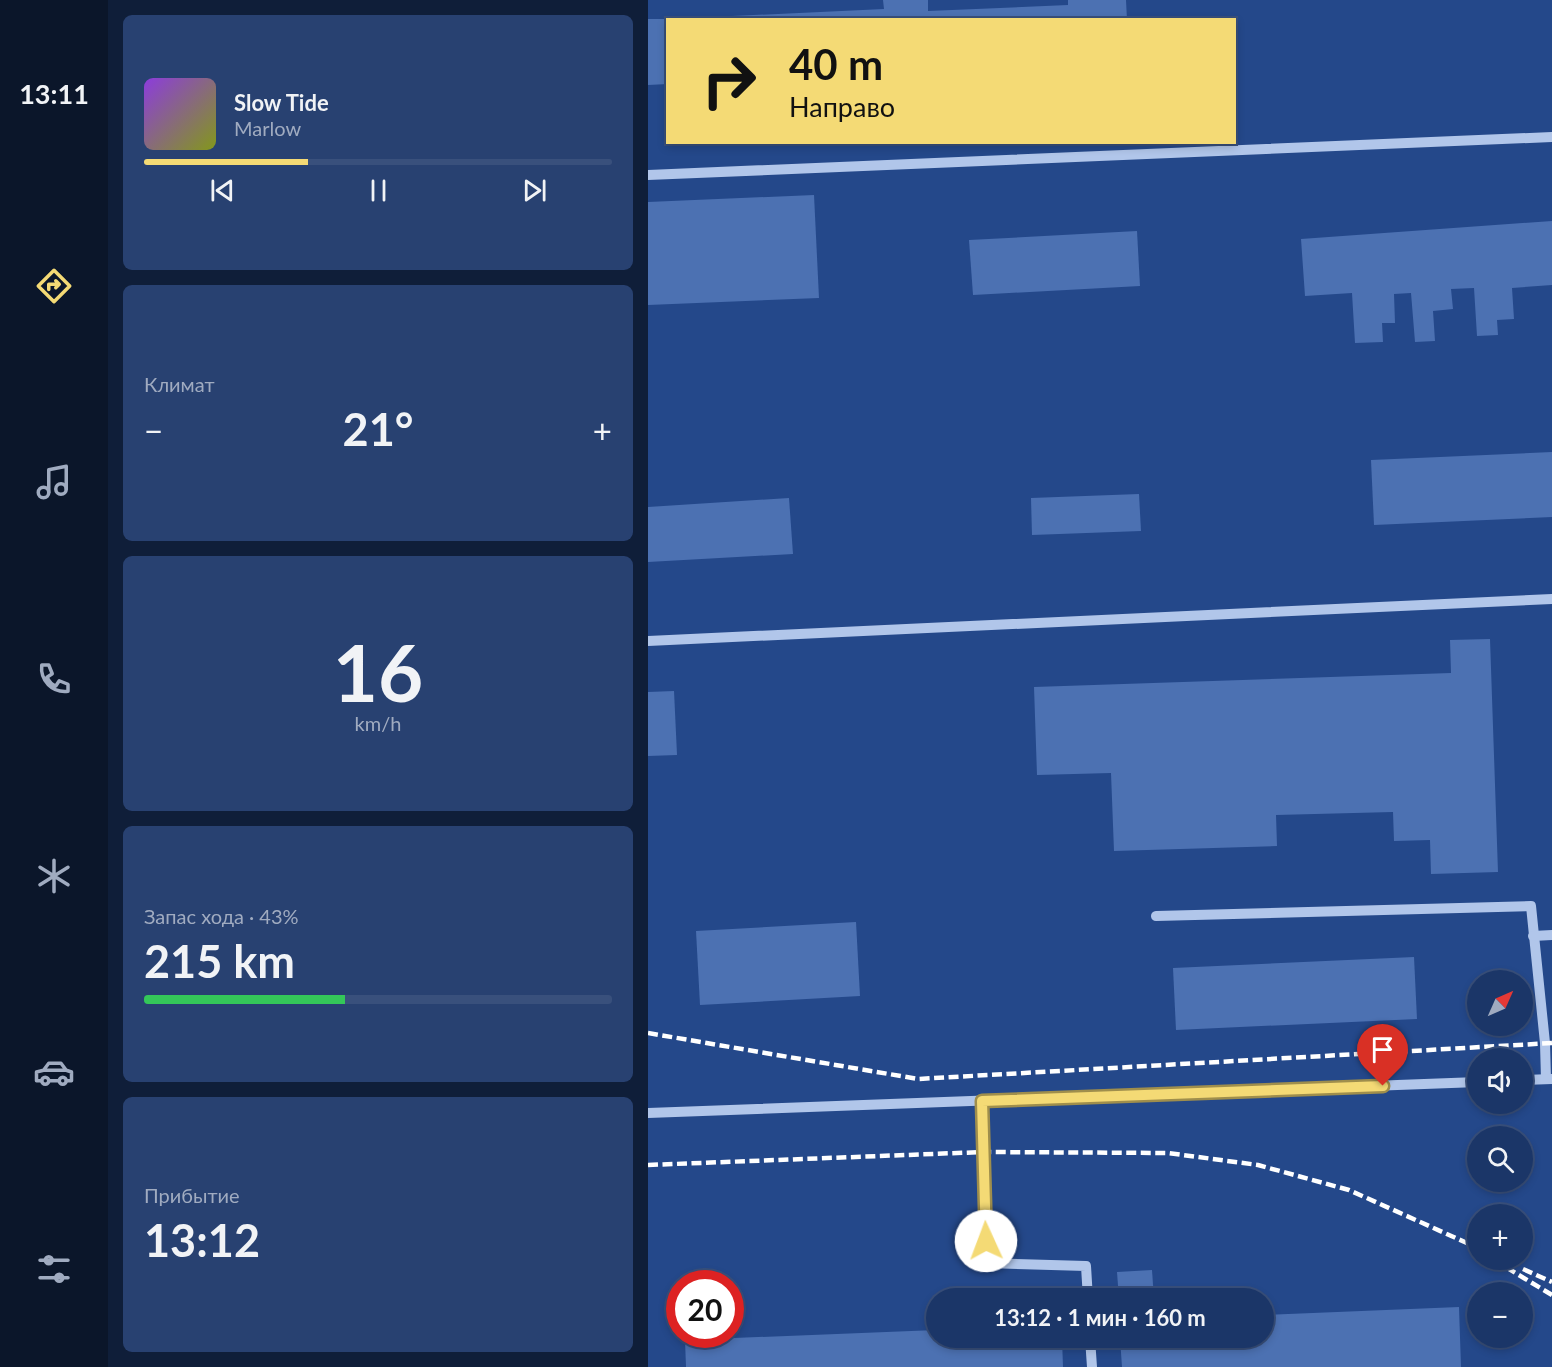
<!DOCTYPE html>
<html lang="ru">
<meta charset="utf-8">
<style>
body{margin:0;font-family:Lato,sans-serif;background:#284171;color:#f1f3f6;height:100vh;display:flex;flex-direction:column;font-size:22px;white-space:nowrap}
*{box-sizing:border-box;margin:0}
p{font-size:20px;color:#a0abc0}
.icon{flex:none;width:33px;height:33px;fill:none;stroke:currentColor;stroke-width:2;stroke-linecap:round;stroke-linejoin:round}
.map{position:relative;flex:1;overflow:hidden}
.sheet{display:flex;flex-direction:column;gap:15px;padding:15px;background:#0f1e39;width:540px}
.sheet>*{flex:none}
.guide{position:absolute;left:18px;top:18px;width:570px;height:126px;border-radius:0px;box-shadow:0 3px 9px #0003,0 0 0 2px #39507c;background:#f4da75;color:#111;overflow:hidden}
.needle{width:39px;rotate:45deg}
.controls{position:absolute;left:819px;top:970px;display:grid;gap:12px}
.controls a{display:grid;place-items:center;width:66px;height:66px;border-radius:50%;background:#1b3668;box-shadow:0 3px 9px #0003,0 0 0 2px #39507c;font-size:30px}
.speed{position:absolute;left:18px;top:1270px;display:flex;gap:12px;font-size:30px;font-weight:700;text-align:center}
.speed>*{display:grid;place-content:center;width:78px;height:78px;border-radius:50%;background:#1b3668;box-shadow:0 3px 9px #0003,0 0 0 2px #39507c;line-height:1}
.speed .limit{border:9px solid #d22;background:#fff;color:#111}
.pin{position:absolute;display:grid;place-items:center;width:51px;height:51px;color:#fff;margin:-62px -26px;border-radius:50% 50% 50% 0;rotate:-45deg;box-shadow:0 0 6px #0007}
.pin .icon{rotate:45deg}
.me{position:absolute;width:66px;margin:-33px;rotate:358deg;stroke-linejoin:round;filter:drop-shadow(0 0 4px #0008)}
.turn{display:flex;align-items:center;gap:21px;height:126px;padding:0 24px;font-size:27px}
.turn .icon{width:78px;height:78px;stroke-width:2.5}
.turn b{display:block;font-size:42px;line-height:51px}
.big{font-size:45px;font-weight:700;line-height:1.1}
.sheet .widget{flex:1;display:flex;flex-direction:column;justify-content:center;gap:9px;min-width:0;padding:0 21px;border-radius:9px;background:#284171}
.sheet .dial{align-items:center;gap:0}
.dial b{font-size:78px;line-height:1}
.song{display:flex;align-items:center;gap:18px}
.cover{width:72px;height:72px;border-radius:9px;background:linear-gradient(135deg,hsl(270 70% 55%),hsl(70 70% 35%))}
.played{height:6px;border-radius:3px;background:linear-gradient(90deg,#f4da75 35%,#39507c 35%)}
.keys{display:flex;justify-content:space-around;direction:ltr}
.heat{display:flex;justify-content:space-between;align-items:center;font-size:33px;direction:ltr}
.charge{height:9px;border-radius:4px;background:linear-gradient(90deg,#34c759 43%,#39507c 0)}
.trip{position:absolute;left:278px;top:1288px;width:348px;height:60px;border-radius:30px;background:#1b3668;box-shadow:0 3px 9px #0003,0 0 0 2px #39507c;font-weight:700;line-height:60px;text-align:center}
main{display:flex;flex:1;min-height:0}
.dock{display:flex;flex-direction:column;width:108px;justify-content:space-around;align-items:center;background:#0b162a;color:#a0abc0}
.dock .icon{width:42px;height:42px}
.dock .on{color:#f4da75}
.dock b{font-size:27px;color:#f1f3f6}
.map>svg:first-child{display:block}
.building{fill:#4c71b2}
.lines{fill:none;stroke-linecap:round;stroke-linejoin:round}
.minor{stroke:#b1c6ea;stroke-width:10}
.rail{stroke:#fff;stroke-width:4.5;stroke-dasharray:10 4.5;stroke-linecap:butt}
.route-casing{stroke:#9f8e4c;stroke-width:15}
.route{stroke:#f4da75;stroke-width:10}
</style>
<main>
<nav class="dock">
<b>13:11</b>
<svg class="icon on" aria-label="directions" viewBox="0 0 24 24"><path d="M12 3l9 9-9 9-9-9zM9 14v-3h6M13 9l2 2-2 2"/></svg>
<svg class="icon" aria-label="music" viewBox="0 0 24 24"><path d="M9 18V5l10-2v13"/><circle cx="6" cy="18" r="3"/><circle cx="16" cy="16" r="3"/></svg>
<svg class="icon" aria-label="phone" viewBox="0 0 24 24"><path d="M5 4h4l2 5-3 2q2 4 5 5l2-3 5 2v4C11 20 4 13 5 4z"/></svg>
<svg class="icon" aria-label="climate" viewBox="0 0 24 24"><path d="M12 3v18M4 7l16 10M4 17L20 7"/></svg>
<svg class="icon" aria-label="car" viewBox="0 0 24 24"><path d="M5 17H2v-5l4-1 3-4h7l3 4 3 1v5h-3M9 17h6M6 11h13"/><circle cx="7" cy="17" r="2"/><circle cx="17" cy="17" r="2"/></svg>
<svg class="icon" aria-label="filters" viewBox="0 0 24 24"><path d="M4 7h16M4 17h16"/><circle cx="9" cy="7" r="2"/><circle cx="15" cy="17" r="2"/></svg>
</nav>
<section class="sheet">
<div class="widget">
<div class="song"><i class="cover"></i><div><b>Slow Tide</b><p>Marlow</p></div></div>
<div class="played"></div>
<div class="keys"><svg class="icon" aria-label="previous" viewBox="0 0 24 24"><path d="M18 5L8 12l10 7zM5 5v14"/></svg><svg class="icon" aria-label="pause" viewBox="0 0 24 24"><path d="M8 5v14M16 5v14"/></svg><svg class="icon" aria-label="next" viewBox="0 0 24 24"><path d="M6 5l10 7-10 7zM19 5v14"/></svg></div>
</div>
<div class="widget"><p>Климат</p>
<div class="heat"><a>−</a><b class="big">21°</b><a>+</a></div>
</div>
<div class="widget dial"><b>16</b><p>km/h</p></div>
<div class="widget"><p>Запас хода · 43%</p><b class="big">215 km</b><div class="charge"></div></div>
<div class="widget"><p>Прибытие</p><b class="big">13:12</b></div>
</section>
<div class="map">
<svg width="904" height="1367" viewBox="0 0 904 1367">
<rect width="100%" height="100%" fill="#24488a"/>
<g class="building">
<path d="M 235,0 L 280,0 L 280,11 L 420,5 L 420,0 L 478,0 L 479,20 L 41,20 L 41,18 L 236,9 Z"/>
<path d="M 0,19 L 20,19 L 20,84 L 0,85 Z"/>
<path d="M 166,195 L 171,298 L 0,305 L 0,202 Z"/>
<path d="M 904,221 L 904,285 L 864,288 L 866,319 L 849,320 L 850,335 L 829,336 L 826,288 L 803,289 L 805,309 L 785,311 L 787,341 L 767,342 L 763,293 L 746,294 L 747,323 L 734,323 L 735,342 L 707,343 L 704,293 L 657,296 L 653,239 Z"/>
<path d="M 489,231 L 492,286 L 325,295 L 321,240 Z"/>
<path d="M 904,452 L 904,517 L 726,525 L 723,460 Z"/>
<path d="M 491,494 L 493,531 L 384,535 L 383,498 Z"/>
<path d="M 141,498 L 145,554 L 0,562 L 0,507 Z"/>
<path d="M 842,639 L 850,872 L 783,874 L 782,840 L 746,841 L 745,812 L 628,815 L 629,846 L 466,851 L 463,773 L 389,775 L 386,687 L 803,673 L 802,640 Z"/>
<path d="M 26,691 L 29,755 L 0,756 L 0,692 Z"/>
<path d="M 208,922 L 212,996 L 52,1005 L 48,931 Z"/>
<path d="M 766,957 L 769,1019 L 528,1030 L 525,968 Z"/>
<path d="M 504,1270 L 506,1299 L 471,1299 L 469,1272 Z"/>
<path d="M 811,1307 L 813,1367 L 474,1367 L 472,1338 L 615,1338 L 615,1315 Z"/>
<path d="M 288,1330 L 288,1338 L 414,1338 L 415,1367 L 38,1367 L 37,1340 Z"/>
</g>
<g class="lines">
<g class="minor">
<path d="M 0,175 L 904,137"/>
<path d="M 0,641 L 904,599"/>
<path d="M 508,916 L 883,906 L 897,1043 L 898,1079"/>
<path d="M 885,936 L 904,935"/>
<path d="M 874,1080 L 904,1079"/>
<path d="M 334,1101 L 338,1263 L 438,1266 L 440,1299"/>
<path d="M 0,1113 L 830,1082"/>
<path d="M 442,1338 L 444,1367"/>
</g>
<g class="rail">
<path d="M 0,1033 L 270,1079 L 904,1043"/>
<path d="M 0,1165 L 335,1152 L 520,1153 L 610,1165 L 701,1190 L 830,1248"/>
<path d="M 846,1260 L 904,1295"/>
<path d="M 875,1269 L 904,1282"/>
</g>
</g>
<g class="lines">
<defs>
<path id="route" d="M 338,1241 L 334,1101 L 735,1086"/>
</defs>
<use href="#route" class="route-casing"/>
<use href="#route" class="route"/>
</g>
</svg>
<div class="controls">
<a><svg class="needle" viewBox="-14 -14 28 28"><path d="M0-13l5 13h-10z" fill="#e53935"/><path d="M0 13l5-13h-10z" fill="#a0abc0"/></svg></a>
<a><svg class="icon" aria-label="sound" viewBox="0 0 24 24"><path d="M4 9h4l5-4v14l-5-4H4zM17 9q2 3 0 6"/></svg></a>
<a><svg class="icon" aria-label="search" viewBox="0 0 24 24"><circle cx="10" cy="10" r="6"/><path d="M15 15l6 6"/></svg></a>
<a>+</a>
<a>−</a>
</div>
<div class="speed"><div class="limit">20</div></div>
<div class="pin" style="left:735px;top:1086px;background:#d93025"><svg class="icon" aria-label="arrive" viewBox="0 0 24 24"><path d="M6 21V4h12l-3 4 3 4H6"/></svg></div>
<svg class="me" style="left:338px;top:1241px" viewBox="-20 -20 40 40"><circle r="19" fill="#fff"/><path d="M0-13L10 11 0 6-10 11z" fill="#f4da75"/></svg>
<div class="trip">13:12 · 1 мин · 160 m</div>
<div class="guide">
<div class="turn"><svg class="icon" aria-label="right" viewBox="0 0 24 24"><path d="M7 20v-9h11M14 6l5 5-5 5"/></svg><div><b>40 m</b>Направо</div></div>
</div>
</div>
</main>
